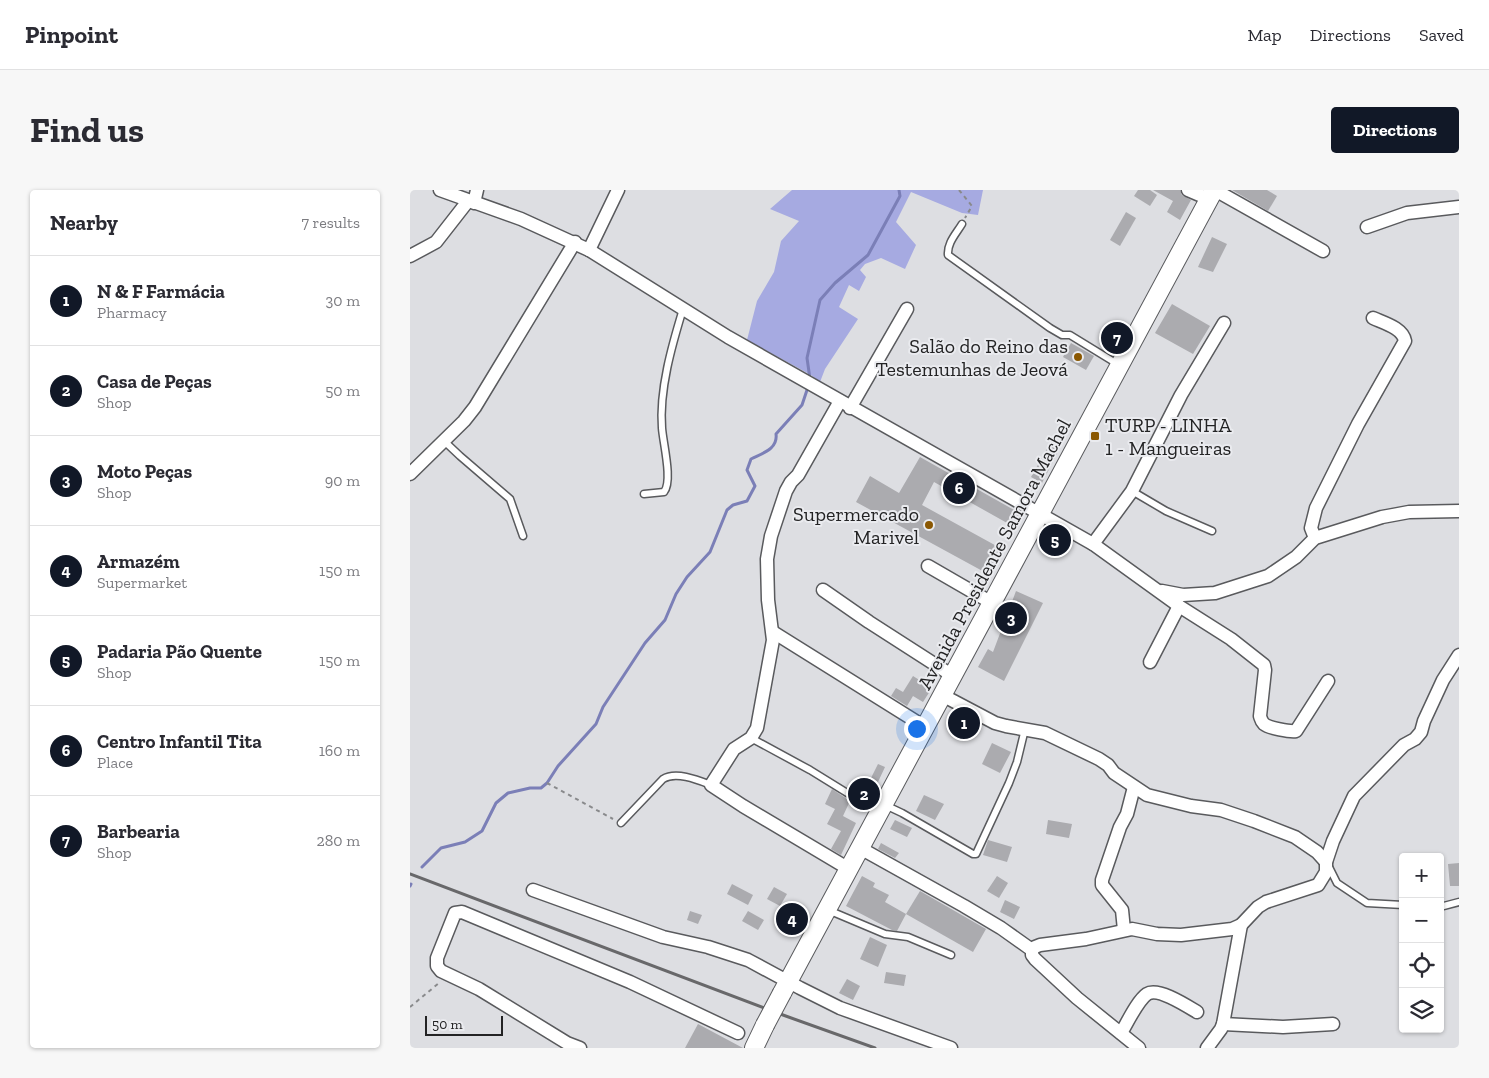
<!DOCTYPE html>
<html lang="en">
<head>
<meta charset="utf-8">
<style>
	:root { --surface:#fff; --page:#f7f7f7; --text:#2b2b33; --muted:#7c7c81; --line:#e1e1e2; --accent:#111827 }
	body { margin:0; font-family:"Zilla Slab",serif; background:var(--page); color:var(--text) }
	.controls { position:absolute; right:15px; bottom:15px; display:grid; overflow:hidden; border-radius:5px; box-shadow:0 1px 4px #0004 }
	.controls button { width:45px; height:45px; display:grid; place-items:center; padding:0; border:0; border-bottom:1px solid var(--line); background:var(--surface); color:var(--text); font:25px sans-serif }
	.scale { position:absolute; left:15px; bottom:12px; width:78px; box-sizing:border-box; padding-left:5px; border:2px solid #232324; border-top:0; font-size:14px; line-height:18px; white-space:nowrap; color:#232324; -webkit-text-stroke:4px #eaebef; paint-order:stroke }
	.you { position:absolute; left:506px; top:538px; width:18px; height:18px; margin:-12px; border:4px solid #fff; border-radius:50%; background:#1a73e8; box-shadow:0 0 0 8px #1a73e833 }
	.badge { display:grid; place-items:center; width:32px; height:32px; border-radius:50%; background:var(--accent); color:#fff; font-size:16px; font-weight:700 }
	.pin { position:absolute; translate:-50% -50%; border:2px solid #fff; box-shadow:0 1px 5px #0006 }
	.list { margin:0; padding:0; list-style:none }
	h2 { display:flex; justify-content:space-between; align-items:center; height:65px; margin:0; padding:0 20px; font-size:21px }
	h2 small { font-size:16px; font-weight:400; color:var(--muted) }
	.list li { display:grid; grid-template-columns:32px 1fr auto; gap:15px; align-items:center; box-sizing:border-box; height:90px; padding:0 20px; border-top:1px solid var(--line) }
	.list b { display:block; font-size:19px; white-space:nowrap }
	.list p { margin:0; font-size:16px; white-space:nowrap; color:var(--muted) }
	.list em { font-size:16px; font-style:normal; color:var(--muted) }
	.icon { flex:none; width:28px; height:28px; fill:none; stroke:currentColor; stroke-width:2; stroke-linecap:round; stroke-linejoin:round }
	.map { position:relative; flex:none; width:1049px; height:858px; overflow:hidden; border-radius:5px }
	header { display:flex; align-items:center; gap:30px; box-sizing:border-box; height:70px; padding:0 25px; background:var(--surface); border-bottom:1px solid var(--line) }
	header strong { font-size:24px }
	nav { display:flex; gap:28px; margin-inline-start:auto; font-size:18px }
	.intro { display:flex; align-items:center; justify-content:space-between; box-sizing:border-box; height:120px; padding:0 30px }
	h1 { margin:0; font-size:35px }
	.button { padding:12px 22px; border-radius:5px; background:var(--accent); color:#fff; font-size:18px; font-weight:700 }
	main { display:flex; gap:30px; padding:0 30px }
	aside { flex:1; background:var(--surface); border-radius:5px; box-shadow:0 1px 4px #0004 }
	.map>svg:first-child { display:block }
	.green { fill:#a6aae1 }
	.lines { fill:none; stroke-linecap:round; stroke-linejoin:round }
	.stream { stroke:#7b7fb7; stroke-width:3 }
	.building { fill:#ababaf }
	.service-casing { stroke:#595a5d; stroke-width:9 }
	.minor-casing { stroke:#595a5d; stroke-width:15 }
	.secondary-casing { stroke:#595a5d; stroke-width:20 }
	.path { stroke:#898a8c; stroke-width:2; stroke-dasharray:4 4; stroke-linecap:butt }
	.service { stroke:#fff; stroke-width:6 }
	.minor { stroke:#fff; stroke-width:12 }
	.secondary { stroke:#fff; stroke-width:18 }
	.rail { stroke:#68686a; stroke-width:3 }
	.secondary-bridge-casing { stroke:#595a5d; stroke-width:20; stroke-linecap:butt }
	.secondary-bridge { stroke:#fff; stroke-width:18 }
	.poi-dot { fill:#8a5701; stroke:#eaebef; stroke-width:2 }
	.labels { text-anchor:middle; stroke-width:4; stroke-linejoin:round; paint-order:stroke }
	.poi-label { font-size:20px; fill:#232324; stroke:#eaebef; text-anchor:end }
	.street-label { font-size:20px; fill:#232324; stroke:#eaebef }
</style>
</head>
<body>
<header>
<strong>Pinpoint</strong>
<nav><a>Map</a><a>Directions</a><a>Saved</a></nav>
</header>
<div class="intro"><h1>Find us</h1><a class="button">Directions</a></div>
<main>
<aside>
<h2>Nearby<small>7 results</small></h2>
<ul class="list">
<li><span class="badge">1</span><div><b>N &amp; F Farmácia</b><p>Pharmacy</p></div><em>30 m</em></li>
<li><span class="badge">2</span><div><b>Casa de Peças</b><p>Shop</p></div><em>50 m</em></li>
<li><span class="badge">3</span><div><b>Moto Peças</b><p>Shop</p></div><em>90 m</em></li>
<li><span class="badge">4</span><div><b>Armazém</b><p>Supermarket</p></div><em>150 m</em></li>
<li><span class="badge">5</span><div><b>Padaria Pão Quente</b><p>Shop</p></div><em>150 m</em></li>
<li><span class="badge">6</span><div><b>Centro Infantil Tita</b><p>Place</p></div><em>160 m</em></li>
<li><span class="badge">7</span><div><b>Barbearia</b><p>Shop</p></div><em>280 m</em></li>
</ul>
</aside>
<div class="map">
<svg width="1049" height="858" viewBox="0 0 1049 858">
	<rect width="100%" height="100%" fill="#dddee2"/>
	<!-- green -->
	<polygon class="green" points="382,0 573,0 568,25 552,23 501,2 486,32 506,55 495,79 471,68 455,74 450,80 456,87 449,101 439,95 429,117 448,129 415,179 410,192 401,185 337,150 347,111 364,82 371,51 389,31 360,19"/>
	<g class="lines">
		<!-- stream -->
		<g class="stream">
			<polyline points="400,189 397,168 410,110 425,93 458,65 490,6 489,0"/>
			<path d="M12,677L31,658L55,652L72,641L86,613L98,603L120,598H131L137,593L148,576L186,534L193,517L235,453L255,430L266,404L277,387L300,362L317,320L323,315L337,311L345,296L337,280L341,269C353,263 368,259 366,244L392,215L398,197"/>
			<polyline points="0,696 1,694"/>
		</g>
	</g>
	<!-- building -->
	<g class="building">
		<polygon points="728,0 740,0 747,5 740,16 724,6"/>
		<polygon points="743,0 770,0 772,5 781,10 770,30 757,22 763,11"/>
		<polygon points="822,0 857,0 867,6 858,21"/>
		<polygon points="716,22 726,28 710,56 700,50"/>
		<polygon points="802,47 817,54 803,82 788,77"/>
		<polygon points="762,114 800,136 783,164 745,143"/>
		<polygon points="700,139 713,145 704,161 691,154"/>
		<polygon points="661,153 684,166 676,180 653,167"/>
		<polygon points="642,250 651,256 632,293 621,287"/>
		<polygon points="510,267 613,325 606,338 524,292 512,315 592,359 578,384 446,312 460,286 489,303"/>
		<polygon points="640,339 658,350 652,361 633,350"/>
		<polygon points="606,401 633,413 594,491 568,477 578,459 583,462"/>
		<polygon points="503,486 522,498 513,512 503,506 497,516 481,506 486,498 493,502"/>
		<polygon points="550,526 566,535 559,547 543,539"/>
		<polygon points="582,553 601,562 590,583 572,574"/>
		<polygon points="468,574 475,577 468,592 461,588"/>
		<polygon points="454,590 463,595 456,609 447,603"/>
		<polygon points="422,599 440,611 433,626 446,633 431,665 421,659 431,641 417,634 425,619 415,614"/>
		<polygon points="514,605 534,614 525,630 506,621"/>
		<polygon points="485,630 502,638 497,647 480,639"/>
		<polygon points="638,630 662,634 659,648 636,644"/>
		<polygon points="578,650 602,657 597,672 573,665"/>
		<polygon points="471,653 489,663 485,668 468,659"/>
		<polygon points="1049,673 1049,696 1040,696 1038,674"/>
		<polygon points="452,686 465,693 463,697 479,705 475,712 496,724 487,741 482,740 436,716"/>
		<polygon points="587,686 598,693 589,708 577,701"/>
		<polygon points="322,694 343,705 338,715 317,704"/>
		<polygon points="364,697 377,704 370,716 357,709"/>
		<polygon points="510,701 576,739 563,762 496,724"/>
		<polygon points="595,710 610,717 604,729 590,722"/>
		<polygon points="280,721 292,725 288,734 277,730"/>
		<polygon points="338,721 354,730 348,740 332,731"/>
		<polygon points="460,747 477,755 468,777 450,769"/>
		<polygon points="476,782 496,785 494,796 474,793"/>
		<polygon points="437,789 450,796 443,810 429,803"/>
		<polygon points="288,834 333,858 275,858"/>
	</g>
	<g class="lines">
		<!-- service casing -->
		<g class="service-casing">
			<g id="service">
				<path d="M552,34C546,44 537,53 538,65L640,138L652,145H660L709,175"/>
				<polyline points="33,250 50,266 100,309 113,346"/>
				<polyline points="722,301 756,321 802,341"/>
				<path d="M234,304L254,302C263,291 253,253 252,238C249,200 262,155 273,119"/>
				<polyline points="341,548 400,580 468,622"/>
				<polyline points="475,615 492,623 563,664 566,664 599,593 607,572 615,539"/>
				<path d="M211,633L253,589C266,581 288,590 301,595"/>
				<polyline points="918,675 927,693 957,713 993,715"/>
				<polyline points="1030,717 1049,712"/>
				<polyline points="418,720 475,744 498,747 541,765"/>
			</g>
		</g>
		<!-- minor casing -->
		<g class="minor-casing">
			<g id="minor">
				<path d="M30,0L111,29L179,60L318,147L683,354L769,416L821,449L854,475L855,480L850,526C851,529 851,531 854,534C859,538 880,542 886,541L918,491"/>
				<polyline points="778,0 799,9"/>
				<polyline points="805,0 913,61"/>
				<polyline points="64,13 67,0"/>
				<polyline points="957,37 997,23 1049,17"/>
				<polyline points="179,60 208,0"/>
				<polyline points="0,66 26,52 58,11"/>
				<polyline points="430,211 388,285 381,292 376,301 361,346 357,369 358,410 363,450 347,538 341,548 324,559 301,595 333,616 439,679"/>
				<polyline points="440,218 497,119"/>
				<polyline points="0,284 54,231 65,217 165,52"/>
				<path d="M905,348L901,338L906,318L948,234L995,151C993,138 974,133 963,128"/>
				<polyline points="683,354 722,301 771,205 814,133"/>
				<polyline points="518,376 582,413"/>
				<polyline points="413,400 459,432 543,486"/>
				<polyline points="752,401 773,405 805,403 858,386 886,367 905,348 972,327 999,322 1049,321"/>
				<polyline points="363,442 515,537"/>
				<polyline points="740,472 769,416"/>
				<polyline points="532,505 585,533 596,536 635,543 689,569 698,575 704,583 737,605 781,616 811,620 844,631 885,647 907,662 916,672"/>
				<polyline points="450,658 554,716 591,738 622,760 622,765 625,769 667,808 729,858"/>
				<polyline points="123,700 253,747 298,757 338,770 390,798 430,818 541,858"/>
				<polyline points="714,740 712,720 692,695 692,690 710,637 717,624 724,597"/>
				<polyline points="622,760 625,757 630,755 676,749 722,739 747,744 771,745 822,739 831,735 848,717 856,712 908,695 916,682 916,672 923,651 944,606 994,555 1005,549 1011,542 1014,531 1033,490 1049,465"/>
				<polyline points="813,834 873,837 923,834"/>
				<path d="M711,843C717,833 728,810 737,804C748,797 777,816 787,822"/>
				<polyline points="170,858 157,853 69,799 31,781 27,776 27,768 45,723 52,722 220,792 328,843"/>
				<polyline points="797,858 811,839 813,834 831,735"/>
			</g>
		</g>
		<!-- secondary casing -->
		<g class="secondary-casing">
			<g id="secondary">
				<polyline points="372,803 804,0"/>
				<polyline points="344,858 355,835"/>
			</g>
		</g>
		<!-- path -->
		<g class="path">
			<polyline points="549,0 562,16 555,28"/>
			<polyline points="137,593 203,629"/>
			<polyline points="0,817 29,793"/>
		</g>
		<!-- service -->
		<use href="#service" class="service"/>
		<!-- minor -->
		<use href="#minor" class="minor"/>
		<!-- secondary -->
		<use href="#secondary" class="secondary"/>
		<!-- rail -->
		<polyline class="rail" points="0,684 373,825 465,858"/>
		<!-- secondary-bridge casing -->
		<g class="secondary-bridge-casing">
			<polyline id="secondary-bridge" points="355,835 372,803"/>
		</g>
		<!-- secondary-bridge -->
		<use href="#secondary-bridge" class="secondary-bridge"/>
	</g>
	<!-- markers -->
	<g class="poi-dot">
		<circle cx="668" cy="167" r="5"/>
		<rect x="680" y="241" width="10" height="10" rx="2.5"/>
		<circle cx="519" cy="335" r="5"/>
	</g>
	<g class="labels">
		<!-- poi labels -->
		<g class="poi-label">
			<text x="658" y="163">Salão do Reino das<tspan x="658" dy="23">Testemunhas de Jeová</tspan></text>
			<text x="695" y="242" text-anchor="start">TURP - LINHA<tspan x="695" dy="23">1 - Mangueiras</tspan></text>
			<text x="509" y="331">Supermercado<tspan x="509" dy="23">Marivel</tspan></text>
		</g>
		<!-- street labels -->
		<g class="street-label">
			<text transform="translate(584 364) rotate(-62)" y="7">Avenida Presidente Samora Machel</text>
		</g>
	</g>
</svg>
<div class="controls">
<button>+</button>
<button>−</button>
<button><svg class="icon" aria-label="locate" viewBox="0 0 24 24"><circle cx="12" cy="12" r="6"/><path d="M12 2v4M12 18v4M2 12h4M18 12h4"/></svg></button>
<button><svg class="icon" aria-label="layers" viewBox="0 0 24 24"><path d="M12 4l9 5-9 5-9-5zM3 14l9 5 9-5"/></svg></button>
</div>
<div class="scale">50 m</div>
<div class="you"></div>
<div class="pin badge" style="left:554px;top:533px">1</div>
<div class="pin badge" style="left:454px;top:604px">2</div>
<div class="pin badge" style="left:601px;top:428px">3</div>
<div class="pin badge" style="left:382px;top:729px">4</div>
<div class="pin badge" style="left:645px;top:350px">5</div>
<div class="pin badge" style="left:549px;top:298px">6</div>
<div class="pin badge" style="left:707px;top:148px">7</div>
</div>
</main>
</body>
</html>
